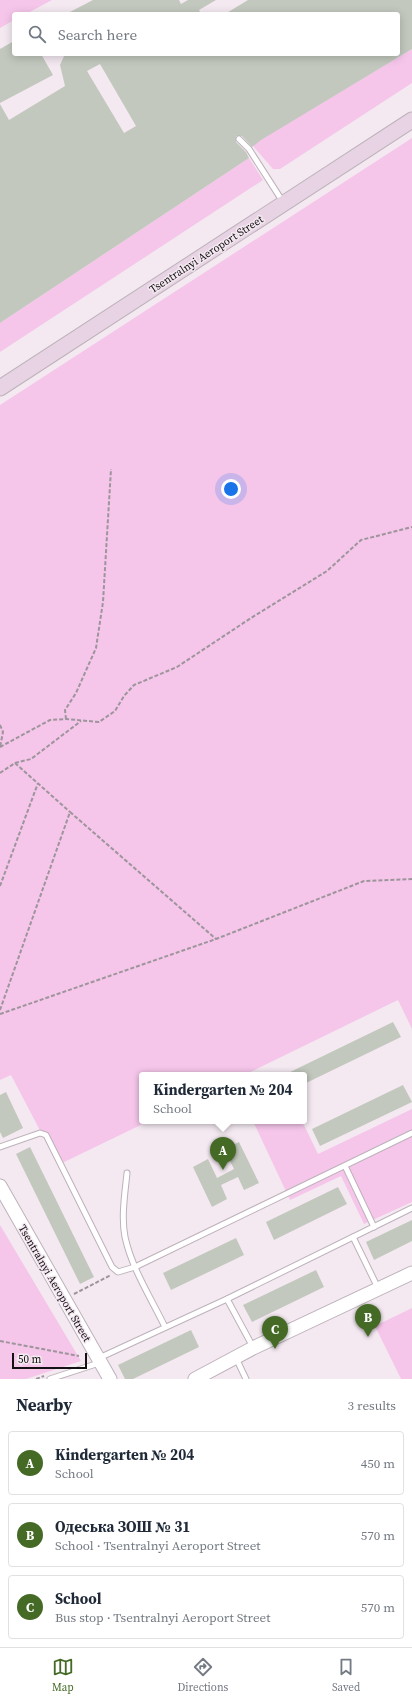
<!DOCTYPE html>
<html lang="en">
<head>
<meta charset="utf-8">
<style>
	:root { --surface:#fff; --page:#f6f6f7; --text:#1f2937; --muted:#747a83; --line:#e0e1e3; --accent:#446a25 }
	body { margin:0; font-family:"Source Serif 4",serif; background:var(--page); color:var(--text) }
	.scale { position:absolute; left:12px; bottom:10px; width:75px; box-sizing:border-box; padding-left:4px; border:2px solid #141013; border-top:0; font-size:11px; line-height:14px; white-space:nowrap; color:#141013; -webkit-text-stroke:3px #f4e9f1; paint-order:stroke }
	.you { position:absolute; left:231px; top:489px; width:14px; height:14px; margin:-10px; border:3px solid #fff; border-radius:50%; background:#1a73e8; box-shadow:0 0 0 6px #1a73e833 }
	.badge { display:grid; place-items:center; width:26px; height:26px; border-radius:50%; background:var(--accent); color:#fff; font-size:13px; font-weight:700 }
	.pin { position:absolute; translate:-50% -33px; filter:drop-shadow(0 1px 2px #0008) }
	.pin::after { content:''; position:absolute; top:21px; width:14px; height:12px; background:inherit; clip-path:polygon(0 0,100% 0,50% 100%) }
	.popup { position:absolute; left:139px; top:1072px; width:168px; height:52px; box-sizing:border-box; display:grid; place-content:center; border-radius:4px; background:var(--surface); filter:drop-shadow(0 1px 3px #0005); font-size:13px; white-space:nowrap; color:var(--muted) }
	.popup b { font-size:15px; color:var(--text) }
	.popup::after { content:''; position:absolute; left:50%; top:100%; margin-left:-8px; border:8px solid transparent; border-top-color:var(--surface) }
	.list { margin:0; padding:0; list-style:none }
	h2 { display:flex; justify-content:space-between; align-items:center; height:52px; margin:0; padding:0 16px; font-size:17px }
	h2 small { font-size:13px; font-weight:400; color:var(--muted) }
	.list li { display:grid; grid-template-columns:26px 1fr auto; gap:12px; align-items:center; box-sizing:border-box; height:64px; margin:0 8px 8px; padding:0 8px; border:1px solid var(--line); border-radius:4px }
	.list b { display:block; font-size:15px; white-space:nowrap }
	.list p { margin:0; font-size:13px; white-space:nowrap; color:var(--muted) }
	.list em { font-size:13px; font-style:normal; color:var(--muted) }
	.icon { flex:none; width:22px; height:22px; fill:none; stroke:currentColor; stroke-width:2; stroke-linecap:round; stroke-linejoin:round }
	.map { position:relative; flex:none; width:412px; height:1379px; overflow:hidden }
	.search { position:absolute; background:var(--surface); box-shadow:0 2px 10px #0003; left:12px; right:12px; top:12px; height:44px; display:flex; align-items:center; gap:10px; box-sizing:border-box; padding:0 14px; border-radius:4px; color:var(--muted); font-size:15px }
	.sheet { height:268px; background:var(--surface) }
	nav { display:flex; justify-content:space-around; align-items:center; box-sizing:border-box; height:56px; border-top:1px solid var(--line); background:var(--surface); font-size:11px; color:var(--muted) }
	nav a { display:grid; justify-items:center; gap:2px }
	nav .on { color:var(--accent) }
	.map>svg:first-child { display:block }
	.green { fill:#f5c6ea }
	.building { fill:#c2c8be; fill-rule:evenodd }
	.lines { fill:none; stroke-linecap:round; stroke-linejoin:round }
	.service-casing { stroke:#bdb2ba; stroke-width:7 }
	.tertiary-casing { stroke:#bdb2ba; stroke-width:15 }
	.secondary-casing { stroke:#bdb2ba; stroke-width:17 }
	.path { stroke:#9d959b; stroke-width:2; stroke-dasharray:4 2; stroke-linecap:butt }
	.service { stroke:#fff; stroke-width:5 }
	.tertiary { stroke:#fff; stroke-width:13 }
	.secondary { stroke:#e7d3e3; stroke-width:15 }
	.labels { text-anchor:middle; stroke-width:3; stroke-linejoin:round; paint-order:stroke }
	.street-label { font-size:11px; fill:#141013; stroke:#f4e9f1 }
</style>
</head>
<body>
<div class="map">
<svg width="412" height="1379" viewBox="0 0 412 1379">
	<rect width="100%" height="100%" fill="#f4e9f1"/>
	<!-- green -->
	<g class="green">
		<polygon points="0,0 52,0 26,14 14,14 14,20 0,28"/>
		<polygon points="412,49 412,83 280,169 273,169 253,146 261,139"/>
		<polygon points="412,138 412,1029 398,1000 244,1075 142,1075 142,1121 149,1121 58,1165 11,1075 0,1080 0,405"/>
		<polygon points="249,158 263,180 0,352 0,323"/>
		<polygon points="412,1109 412,1202 364,1224 341,1176 290,1200 253,1121 302,1121 318,1154"/>
		<polygon points="0,1225 81,1361 26,1379 0,1379"/>
		<polygon points="412,1308 412,1379 401,1379 375,1326"/>
	</g>
	<!-- building -->
	<g class="building">
		<polygon points="93,0 179,0 181,4 188,0 216,0 199,10 201,14 66,14"/>
		<path d="M248,0H412V49L261,140L252,147L242,136H236V142L246,152L249,158L0,323V104L9,120L65,86L60,65L65,54H398V14H225ZM100,64L136,126L124,133L87,71Z"/>
		<polygon points="14,41 14,54 41,54 53,75 0,103 0,49"/>
		<polygon points="393,1022 401,1037 304,1084 304,1075 284,1075"/>
		<polygon points="403,1085 412,1102 320,1146 312,1129"/>
		<polygon points="6,1092 23,1128 3,1138 0,1132 0,1095"/>
		<polygon points="239,1142 259,1183 244,1190 238,1177 221,1185 227,1199 212,1207 193,1167 208,1159 217,1178 234,1169 224,1149"/>
		<polygon points="30,1147 94,1277 80,1284 16,1154"/>
		<polygon points="338,1187 347,1204 274,1240 266,1222"/>
		<polygon points="412,1220 412,1241 374,1260 366,1242"/>
		<polygon points="236,1238 244,1255 171,1290 163,1273"/>
		<polygon points="316,1270 324,1287 252,1322 243,1305"/>
		<polygon points="191,1330 199,1347 133,1379 125,1379 118,1365"/>
	</g>
	<g class="lines">
		<!-- service casing -->
		<g class="service-casing">
			<g id="service">
				<polyline points="239,139 249,149 283,202"/>
				<polyline points="0,1147 40,1133 46,1135 112,1267 118,1272 135,1267 412,1133"/>
				<polyline points="345,1166 374,1227"/>
				<path d="M127,1173C125,1193 121,1217 125,1237C132,1269 151,1298 165,1327"/>
				<polyline points="353,1237 378,1288"/>
				<polyline points="227,1299 253,1347"/>
				<polyline points="99,1358 227,1299 412,1208"/>
				<polyline points="236,1358 246,1379"/>
				<polyline points="50,1379 99,1363"/>
			</g>
		</g>
		<!-- tertiary casing -->
		<g class="tertiary-casing">
			<g id="tertiary">
				<polyline points="0,1186 110,1379"/>
				<polyline points="195,1379 253,1348 412,1273"/>
			</g>
		</g>
		<!-- secondary casing -->
		<g class="secondary-casing">
			<polyline id="secondary" points="0,388 412,120"/>
		</g>
		<!-- path -->
		<g class="path">
			<polyline points="66,719 65,710 76,693 96,648 103,602 111,469"/>
			<polyline points="0,725 3,732 0,747"/>
			<polyline points="0,747 50,720 66,719 99,722 115,711 124,696 134,685 177,667 251,618 327,571 361,540 412,527"/>
			<polyline points="15,763 70,812"/>
			<polyline points="0,773 15,763 31,759 81,721"/>
			<polyline points="0,886 38,783"/>
			<polyline points="0,1010 70,812 216,939"/>
			<polyline points="0,1014 216,939 364,881 412,879"/>
			<polyline points="74,1294 111,1275"/>
			<polyline points="0,1341 79,1356"/>
			<polyline points="36,1379 44,1376"/>
		</g>
		<!-- service -->
		<use href="#service" class="service"/>
		<!-- tertiary -->
		<use href="#tertiary" class="tertiary"/>
		<!-- secondary -->
		<use href="#secondary" class="secondary"/>
	</g>
	<g class="labels">
		<!-- street labels -->
		<g class="street-label">
			<text transform="translate(206 254) rotate(-33)" y="4">Tsentralnyi Aeroport Street</text>
			<text transform="translate(55 1283) rotate(60)" y="4">Tsentralnyi Aeroport Street</text>
		</g>
	</g>
</svg>
<div class="scale">50 m</div>
<div class="you"></div>
<div class="pin badge" style="left:223px;top:1170px">A</div>
<div class="popup"><b>Kindergarten № 204</b>School</div>
<div class="pin badge" style="left:368px;top:1337px">B</div>
<div class="pin badge" style="left:275px;top:1349px">C</div>
<div class="search"><svg class="icon" aria-label="search" viewBox="0 0 24 24"><circle cx="10" cy="10" r="6"/><path d="M15 15l6 6"/></svg>Search here</div>
</div>
<section class="sheet">
<h2>Nearby<small>3 results</small></h2>
<ul class="list">
<li><span class="badge">A</span><div><b>Kindergarten № 204</b><p>School</p></div><em>450 m</em></li>
<li><span class="badge">B</span><div><b>Одеська ЗОШ № 31</b><p>School · Tsentralnyi Aeroport Street</p></div><em>570 m</em></li>
<li><span class="badge">C</span><div><b>School</b><p>Bus stop · Tsentralnyi Aeroport Street</p></div><em>570 m</em></li>
</ul>
</section>
<nav>
<a class="on"><svg class="icon" aria-label="map" viewBox="0 0 24 24"><path d="M3 6l6-2 6 2 6-2v14l-6 2-6-2-6 2zM9 4v14M15 6v14"/></svg>Map</a>
<a><svg class="icon" aria-label="directions" viewBox="0 0 24 24"><path d="M12 3l9 9-9 9-9-9zM9 14v-3h6M13 9l2 2-2 2"/></svg>Directions</a>
<a><svg class="icon" aria-label="saved" viewBox="0 0 24 24"><path d="M7 4h10v16l-5-4-5 4z"/></svg>Saved</a>
</nav>
</body>
</html>
